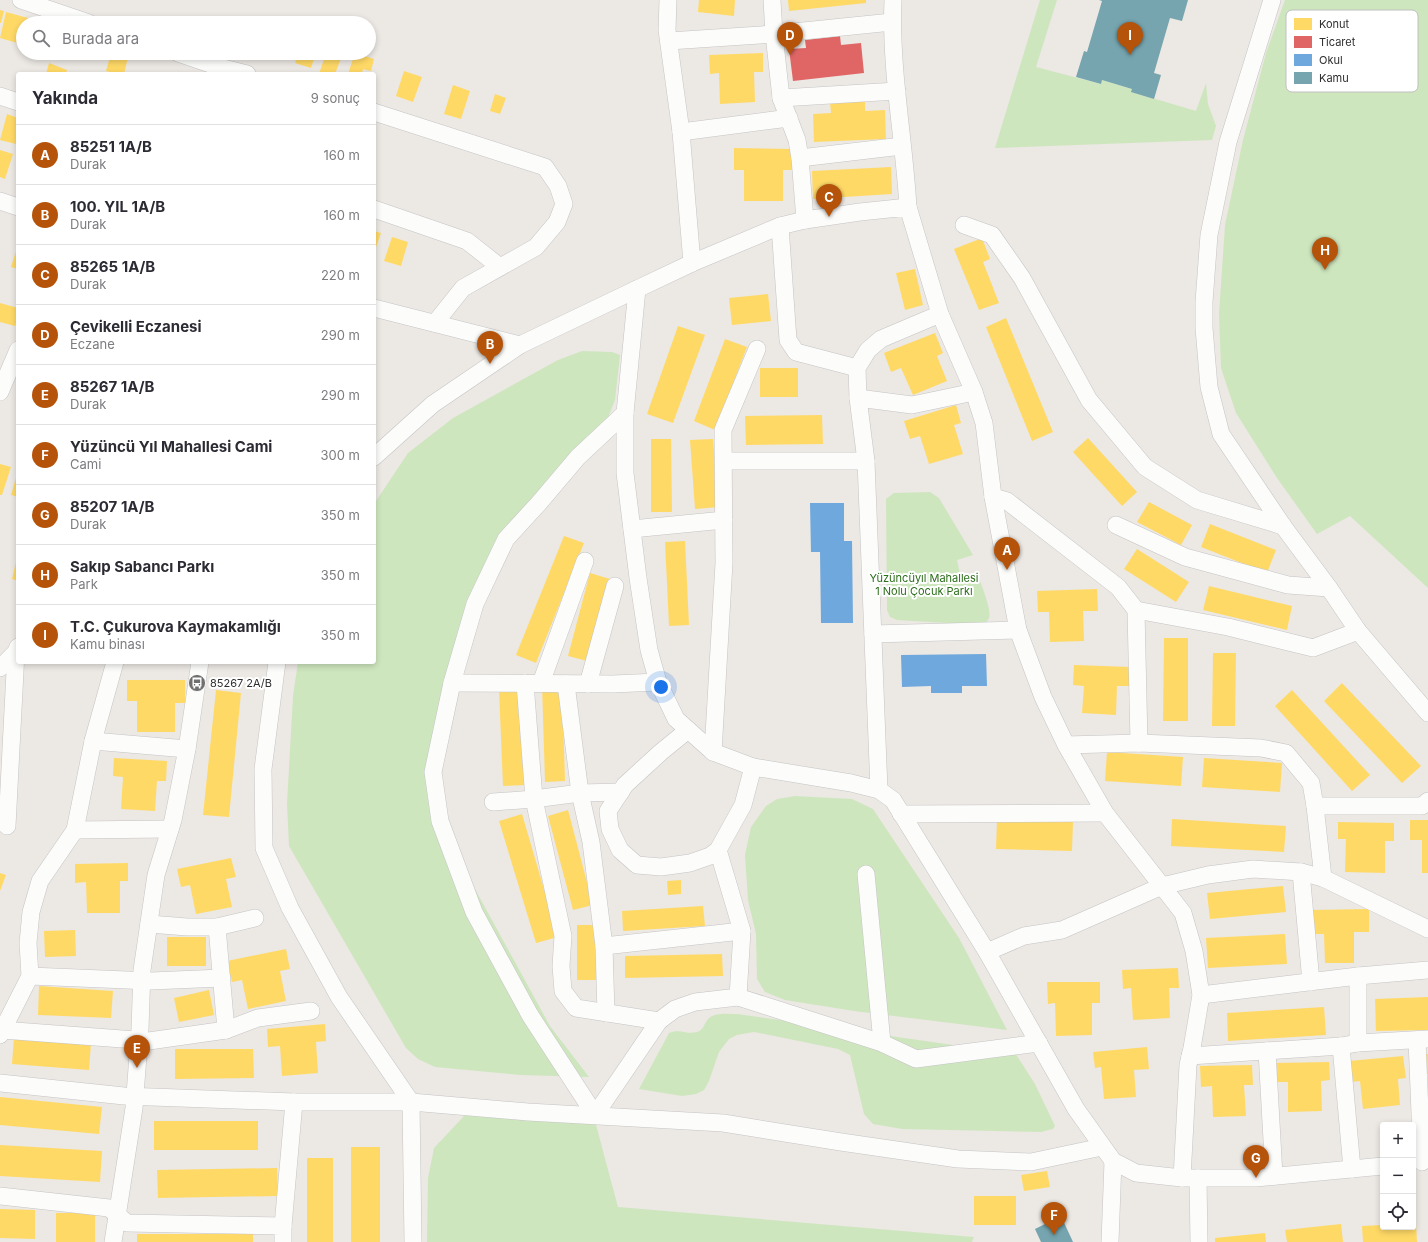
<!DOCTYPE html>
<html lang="tr">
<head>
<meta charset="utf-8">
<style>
	:root { --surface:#fff; --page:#f2f2f3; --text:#2b2b33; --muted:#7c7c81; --line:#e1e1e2; --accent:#b45309 }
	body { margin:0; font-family:Inter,sans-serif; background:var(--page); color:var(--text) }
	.controls { position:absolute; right:12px; bottom:12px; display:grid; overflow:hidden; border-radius:4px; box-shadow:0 2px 6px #0003 }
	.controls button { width:36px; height:36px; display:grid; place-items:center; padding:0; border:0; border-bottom:1px solid var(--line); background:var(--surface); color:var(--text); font:20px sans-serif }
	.you { position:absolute; left:661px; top:687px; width:14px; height:14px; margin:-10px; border:3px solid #fff; border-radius:50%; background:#1a73e8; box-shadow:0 0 0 6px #1a73e833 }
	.badge { display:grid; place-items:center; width:26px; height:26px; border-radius:50%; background:var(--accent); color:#fff; font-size:13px; font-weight:700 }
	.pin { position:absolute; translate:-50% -33px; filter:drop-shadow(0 1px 2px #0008) }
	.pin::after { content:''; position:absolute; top:21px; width:14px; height:12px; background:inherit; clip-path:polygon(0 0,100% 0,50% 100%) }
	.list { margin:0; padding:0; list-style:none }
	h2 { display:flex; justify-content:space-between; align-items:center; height:52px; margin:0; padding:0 16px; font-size:17px }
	h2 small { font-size:13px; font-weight:400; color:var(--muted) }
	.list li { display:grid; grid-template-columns:26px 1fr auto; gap:12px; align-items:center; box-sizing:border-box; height:60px; padding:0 16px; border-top:1px solid var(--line) }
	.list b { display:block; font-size:15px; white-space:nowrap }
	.list p { margin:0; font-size:13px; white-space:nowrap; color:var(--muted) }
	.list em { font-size:13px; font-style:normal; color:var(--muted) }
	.icon { flex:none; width:22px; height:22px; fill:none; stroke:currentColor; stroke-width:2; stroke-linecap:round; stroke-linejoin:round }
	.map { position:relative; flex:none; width:1428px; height:1242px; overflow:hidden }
	.search { position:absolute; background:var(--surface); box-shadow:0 2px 6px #0003; left:16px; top:16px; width:360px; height:44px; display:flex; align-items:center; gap:10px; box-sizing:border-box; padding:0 14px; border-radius:22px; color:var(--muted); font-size:15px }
	.panel { position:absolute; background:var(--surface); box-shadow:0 2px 6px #0003; left:16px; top:72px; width:360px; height:592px; border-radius:4px }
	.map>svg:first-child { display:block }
	.green { fill:#cee6be }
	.homes { fill:#ffd966 }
	.shops { fill:#e06666 }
	.schools { fill:#6fa8dc }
	.public { fill:#76a5af }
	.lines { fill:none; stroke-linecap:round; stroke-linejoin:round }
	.minor-casing { stroke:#c5c4c5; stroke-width:18 }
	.minor { stroke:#fcfcfb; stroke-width:17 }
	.labels { text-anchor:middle; stroke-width:4; stroke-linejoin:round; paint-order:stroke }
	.park-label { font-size:11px; fill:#2c6e1b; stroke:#fff }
	.poi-label { font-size:11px; fill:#2e2e2e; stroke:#fff; text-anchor:start }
	.key { fill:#fff; stroke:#c0c0c0; stroke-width:1 }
	.key-label { font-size:11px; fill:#2e2e2e }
</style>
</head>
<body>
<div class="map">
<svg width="1428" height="1242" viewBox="0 0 1428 1242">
	<rect width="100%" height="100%" fill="#ece8e4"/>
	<!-- green -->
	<g class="green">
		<polygon points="1040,0 1057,0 1036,67 1101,84 1102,80 1132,89 1132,92 1196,111 1206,83 1208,104 1216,126 1212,140 995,148"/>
		<polygon points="1285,0 1428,0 1428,588 1350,516 1317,534 1277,478 1236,413 1221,368 1219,314 1225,225 1243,140 1266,53"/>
		<polygon points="582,351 612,352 620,355 615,400 605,425 489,570 445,744 441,783 445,814 464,869 550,1026 589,1077 520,1075 435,1067 418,1059 406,1048 289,846 287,804 293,696 298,662 374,662 374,504 408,453 453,418 558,360"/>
		<path d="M930,492L939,498L973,555L957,560L962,583L979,578C982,587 992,611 989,618C987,623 983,624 979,625L897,620L890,617L887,610L886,499L894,493Z"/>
		<polygon points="795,796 852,799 873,809 959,938 1007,1030 854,1011 785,1000 765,992 757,979 756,934 748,900 745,855 751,827 766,806 777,799"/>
		<path d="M737,1014L960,1046L1012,1048L1035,1084L1055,1126L1053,1129L1041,1132L902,1129L873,1124L864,1114L850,1055L838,1049L754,1032L737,1035L729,1039L719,1052L709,1081L704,1090L696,1094L682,1096L639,1089L669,1033C680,1028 686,1035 697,1032C704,1030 704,1023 709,1018C716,1012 729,1014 737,1014Z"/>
		<polygon points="466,1114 595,1121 618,1207 974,1237 972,1242 427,1242 428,1178 434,1148"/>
	</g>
	<!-- homes -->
	<g class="homes">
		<polygon points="699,0 735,0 734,16 698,12"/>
		<polygon points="788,0 866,0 866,3 789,11"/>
		<polygon points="0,10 4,11 1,23 0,23"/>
		<polygon points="6,12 28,18 27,23 23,23 23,37 21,44 0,38"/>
		<polygon points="58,53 71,53 70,58 58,56"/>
		<polygon points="111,53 129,53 124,74 118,74 106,71"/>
		<polygon points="298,53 316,53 311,68 295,63"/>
		<polygon points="326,53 343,53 335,74 319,74"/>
		<polygon points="355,53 374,59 371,71 363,69 362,74 348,74"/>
		<polygon points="763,53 763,72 754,72 755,102 720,104 719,73 710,74 709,55"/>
		<polygon points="49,63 67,70 66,74 46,74"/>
		<polygon points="404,71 422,77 413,102 396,96"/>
		<polygon points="453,85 470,91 461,119 444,114"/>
		<polygon points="495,94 506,98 500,114 490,111"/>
		<polygon points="865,101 865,111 885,110 886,139 814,142 813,114 831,113 830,102"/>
		<polygon points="7,114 18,118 18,137 16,144 0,140"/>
		<polygon points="734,148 792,149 792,170 783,170 783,201 744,201 744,170 734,170"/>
		<polygon points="0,150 13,154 5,179 0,177"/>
		<polygon points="891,167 892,194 813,199 812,171"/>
		<polygon points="374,231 381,233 374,253"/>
		<polygon points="392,237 408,242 401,266 384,261"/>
		<polygon points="982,238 990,259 983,262 999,303 979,310 954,249"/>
		<polygon points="18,245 18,269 11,267"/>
		<polygon points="915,269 923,305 905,310 896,273"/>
		<polygon points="768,294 771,321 732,325 729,298"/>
		<polygon points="0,303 18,308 18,318 15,326 0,322"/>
		<polygon points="1006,318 1053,432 1032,441 986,327"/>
		<polygon points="678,326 705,335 673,423 647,414"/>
		<polygon points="935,333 943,353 937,356 947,381 913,395 901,368 891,372 884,353"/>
		<polygon points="725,339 747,347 715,430 694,421"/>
		<rect x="760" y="368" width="38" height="29"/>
		<polygon points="956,405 961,423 954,425 963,454 929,464 920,436 910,439 904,421"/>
		<polygon points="822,415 823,444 746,445 745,416"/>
		<polygon points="1088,438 1137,492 1122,506 1073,452"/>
		<polygon points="651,439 671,439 672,512 651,512"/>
		<polygon points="713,439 719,507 695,509 690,440"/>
		<polygon points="0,464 11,467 2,495 0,495"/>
		<polygon points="18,471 18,497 11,495"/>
		<polygon points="1149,502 1192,525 1181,545 1137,522"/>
		<polygon points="1210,524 1276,550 1267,573 1201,547"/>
		<polygon points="564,536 584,543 536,663 516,655"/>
		<polygon points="685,541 689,625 669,626 665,542"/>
		<polygon points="1137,549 1189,582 1176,602 1124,569"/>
		<polygon points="16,562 18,562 18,581 12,579"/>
		<polygon points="590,573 610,579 587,661 568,656"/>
		<polygon points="1209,586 1292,606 1287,630 1203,610"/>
		<polygon points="1097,589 1098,611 1083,611 1084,641 1050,642 1049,612 1038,612 1037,591"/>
		<polygon points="1164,638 1188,638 1188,721 1163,721"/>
		<polygon points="1213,653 1236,653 1235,726 1212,726"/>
		<polygon points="1074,665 1131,667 1130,686 1117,686 1116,715 1082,713 1084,686 1073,685"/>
		<polygon points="127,680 185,680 185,703 175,703 175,732 137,732 137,701 127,701"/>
		<polygon points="1342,683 1421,766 1402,783 1324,701"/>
		<polygon points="562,684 565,781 545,782 542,685"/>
		<polygon points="522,688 526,785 503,786 499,689"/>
		<polygon points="216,690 241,693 229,817 203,815"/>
		<polygon points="1292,690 1370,775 1352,791 1275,706"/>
		<polygon points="1107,752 1183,757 1181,786 1105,781"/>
		<polygon points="114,758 167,761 166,781 157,781 155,811 121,809 123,777 113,776"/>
		<polygon points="1204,758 1282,763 1280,792 1202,787"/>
		<polygon points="568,810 593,905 573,910 548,816"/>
		<polygon points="522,814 558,937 536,943 499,821"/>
		<polygon points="1172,819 1286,826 1284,852 1171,846"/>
		<polygon points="997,820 1073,822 1072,851 996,849"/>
		<polygon points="1410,820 1428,820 1428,873 1422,873 1422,840 1410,840"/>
		<polygon points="1338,822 1394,823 1394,841 1385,841 1385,873 1345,872 1346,839 1338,839"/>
		<polygon points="231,858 236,877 226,879 232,907 196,914 190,885 181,887 177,869"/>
		<polygon points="128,863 128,881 120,881 120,913 87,913 86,882 75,883 75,864"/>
		<polygon points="0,873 6,875 0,891"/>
		<polygon points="681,880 681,894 668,895 667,881"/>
		<polygon points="1283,886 1286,912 1210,919 1207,893"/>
		<polygon points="703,906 705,926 623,931 622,911"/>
		<polygon points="1369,909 1369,932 1354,932 1354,963 1325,963 1324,934 1312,934 1311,910"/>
		<polygon points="577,925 597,925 598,980 577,980"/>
		<polygon points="75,930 76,956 45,957 44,931"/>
		<polygon points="1285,934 1287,964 1208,968 1206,938"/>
		<rect x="167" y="937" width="39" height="29"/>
		<polygon points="286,949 290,969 280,971 286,1001 248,1009 242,980 232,982 227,961"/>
		<polygon points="722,954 723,976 625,978 625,956"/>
		<polygon points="1178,968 1179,988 1169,988 1170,1018 1133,1020 1131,988 1123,989 1122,970"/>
		<polygon points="1047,982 1100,982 1100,1003 1092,1003 1092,1035 1056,1036 1055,1003 1048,1004"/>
		<polygon points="39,986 113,991 111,1018 38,1015"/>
		<polygon points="209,990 214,1015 179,1022 174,998"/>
		<polygon points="1428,997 1428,1030 1376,1031 1375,999"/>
		<polygon points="1324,1007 1326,1035 1228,1041 1227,1013"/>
		<polygon points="325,1024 326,1041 316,1042 318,1073 282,1076 280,1046 268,1047 267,1029"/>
		<polygon points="14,1037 91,1043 89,1070 12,1064"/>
		<polygon points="1147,1047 1149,1069 1134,1070 1136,1097 1104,1099 1101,1067 1095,1068 1093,1052"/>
		<polygon points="175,1049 253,1049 254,1078 175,1079"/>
		<polygon points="1428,1054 1428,1074 1421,1074 1420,1055"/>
		<polygon points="1403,1056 1406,1078 1398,1079 1400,1105 1363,1109 1360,1081 1351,1082 1349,1061"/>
		<polygon points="1329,1062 1330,1080 1321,1081 1322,1111 1288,1112 1288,1082 1276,1082 1275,1063"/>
		<polygon points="1252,1065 1253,1085 1244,1085 1246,1116 1213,1117 1212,1086 1201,1087 1200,1066"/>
		<polygon points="0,1097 102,1107 99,1134 0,1125"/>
		<rect x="154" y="1121" width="104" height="29"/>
		<polygon points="0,1145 102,1151 100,1182 0,1176"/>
		<rect x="351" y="1147" width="29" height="95"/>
		<rect x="307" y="1158" width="26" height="84"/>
		<polygon points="277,1168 278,1196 158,1198 157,1170"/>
		<polygon points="1047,1171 1050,1187 1024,1191 1021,1175"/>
		<rect x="974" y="1196" width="42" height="29"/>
		<polygon points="0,1209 35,1210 35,1239 0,1238"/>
		<rect x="56" y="1213" width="39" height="29"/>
		<polygon points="1341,1224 1343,1242 1287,1242 1285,1230"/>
		<polygon points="1413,1224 1416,1224 1417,1242 1363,1242 1362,1226 1383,1225 1383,1227 1413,1227"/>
		<polygon points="1265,1233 1266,1242 1215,1242 1215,1238"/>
		<rect x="137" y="1234" width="116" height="8"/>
	</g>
	<!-- shops -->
	<polygon class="shops" points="840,36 841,45 861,43 864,73 793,81 789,49 806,48 805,40"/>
	<!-- schools -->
	<g class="schools">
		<polygon points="810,503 844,503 844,541 852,541 853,623 821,623 820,552 811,552"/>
		<polygon points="986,654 987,686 962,686 962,693 931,693 931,686 902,687 901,655"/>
	</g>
	<!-- public -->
	<g class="public">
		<polygon points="1099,0 1188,0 1182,21 1170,18 1154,73 1161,75 1154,99 1131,92 1132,89 1102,80 1101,84 1076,77 1084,51 1087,52 1102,1"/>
		<polygon points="1061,1216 1073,1242 1041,1242 1035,1229"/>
	</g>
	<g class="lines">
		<!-- minor casing -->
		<g class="minor-casing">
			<g id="minor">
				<polyline points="21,0 89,23"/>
				<polyline points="668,0 667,30 681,132 692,263"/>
				<polyline points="772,0 774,34 781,98 797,140 800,158 805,220"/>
				<path d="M893,0C890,69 904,138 908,207"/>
				<polyline points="1272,0 1228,142 1209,235 1204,302 1204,328 1209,387 1221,434 1283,526 1329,588 1358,631 1428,713"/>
				<polyline points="669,41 774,34 892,22"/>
				<polyline points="178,53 219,67 247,74"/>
				<polyline points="0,96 18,102"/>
				<polyline points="781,98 897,91"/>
				<polyline points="374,112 545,167 558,186 564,204 557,222 536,247 463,288 435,323"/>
				<polyline points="681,132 789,118"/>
				<polyline points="800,158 902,146"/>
				<polyline points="0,201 18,207"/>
				<polyline points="374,209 467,241 500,267"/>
				<polyline points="964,225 992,235 1022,278 1089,400 1145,467 1197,500 1283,526"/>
				<polyline points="780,226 788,340 796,352 857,368"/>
				<polyline points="637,289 625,413 625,473 638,578 649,650 658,682 676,719 713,752 753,767 851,783 879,790 893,800 987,952 1076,1109 1113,1161 1136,1173 1182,1178 1256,1178 1383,1166"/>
				<polyline points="374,308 520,345"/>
				<polyline points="0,392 18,350"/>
				<polyline points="858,398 912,405 974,392"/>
				<polyline points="625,413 578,457 539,503 506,539 475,604 452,683 433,772 440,821 474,912 530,1015 595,1115 659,1021 675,1009 695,1002 738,997 742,931 718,850"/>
				<polyline points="374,457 433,404 520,345 637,289 692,263 780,226 805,220 860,212 908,207 940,314 974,392 984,423 993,497 1018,630 1043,697 1066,745 1105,813 1183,913 1194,951 1201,995 1192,1048 1188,1065 1182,1178"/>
				<polyline points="724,461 866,461"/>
				<polyline points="993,497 1007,501 1118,587 1136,610 1139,743"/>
				<polyline points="1116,525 1185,557 1288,585 1329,588"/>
				<polyline points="632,529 724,520"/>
				<polyline points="1136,610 1228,627 1313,648 1358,631"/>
				<polyline points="873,634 1018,630"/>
				<polyline points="277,662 263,769 264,848 290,908 339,997 411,1102 413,1242"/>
				<polyline points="0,668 16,652 18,647"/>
				<polyline points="452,683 613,684 658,682"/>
				<polyline points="525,683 534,799 563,936 561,966 563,991 576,1008 659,1021"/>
				<polyline points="541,683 585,561"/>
				<polyline points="566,684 580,793 591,842 604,946 606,1013"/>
				<polyline points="588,684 615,586"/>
				<polyline points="688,730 661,752 625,785 608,811 610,829 620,850 637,865 661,867 690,863 710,856 718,850 743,805 753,767"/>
				<polyline points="93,741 187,749"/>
				<polyline points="1066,745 1139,743 1261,748 1286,753 1311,783 1315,806 1323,878"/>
				<polyline points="713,752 724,563 723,430 757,349"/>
				<polyline points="879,790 866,461 858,398 857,368 868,350 881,339 940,314"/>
				<polyline points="493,802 534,799 580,793 621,792"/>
				<polyline points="1315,806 1422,806 1428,801"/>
				<polyline points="901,814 1105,813"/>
				<polyline points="7,826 16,652"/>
				<polyline points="75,830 170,829"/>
				<polyline points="1301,872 1311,982"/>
				<polyline points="866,874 882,1043"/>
				<polyline points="149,924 187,927 217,927 255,918"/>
				<polyline points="217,927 226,1030"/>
				<polyline points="604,946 742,931"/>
				<polyline points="987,952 1024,936 1062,930 1162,886 1208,875 1253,869 1301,872 1323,878 1428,929"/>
				<polyline points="30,976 151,981 222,978"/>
				<polyline points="1358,976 1358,1043"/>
				<polyline points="1201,995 1358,976 1428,970"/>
				<polyline points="738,997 882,1043 916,1059 1039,1043"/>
				<polyline points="2,1030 149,1041 226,1030 258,1018 311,1011"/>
				<polyline points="0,1035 30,976 28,943 31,912 40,881 75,830 93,741 115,662"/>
				<polyline points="1417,1040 1422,1162"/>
				<polyline points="1341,1046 1352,1169"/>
				<polyline points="1267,1051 1274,1176"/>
				<polyline points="1190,1056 1341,1046 1358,1043 1428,1039"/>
				<polyline points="0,1083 124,1096 294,1102 411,1102 528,1112 723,1123 841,1142 958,1159 1031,1162 1102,1147"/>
				<polyline points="1198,1178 1199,1242"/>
				<polyline points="0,1196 109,1208 127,1223 283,1226 283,1242"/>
				<polyline points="283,1226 294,1102"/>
				<polyline points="113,1242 134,1108 140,1029 142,970 156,875 173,820 187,749 200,662"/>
				<polyline points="1110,1242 1113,1161"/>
			</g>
		</g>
		<!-- minor -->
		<use href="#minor" class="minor"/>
	</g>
	<!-- icons -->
	<defs>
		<g id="bus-disc" transform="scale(0.9)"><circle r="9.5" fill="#706f6e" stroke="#fff"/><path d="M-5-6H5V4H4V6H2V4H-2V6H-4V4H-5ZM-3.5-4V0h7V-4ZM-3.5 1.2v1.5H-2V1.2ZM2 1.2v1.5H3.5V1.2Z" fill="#fff"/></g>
	</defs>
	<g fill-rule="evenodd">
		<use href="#bus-disc" x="197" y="683"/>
	</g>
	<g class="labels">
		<!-- park labels -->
		<g class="park-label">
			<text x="924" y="582">Yüzüncüyıl Mahallesi<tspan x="924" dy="13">1 Nolu Çocuk Parkı</tspan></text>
		</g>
		<!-- poi labels -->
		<g class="poi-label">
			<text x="210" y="687">85267 2A/B</text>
		</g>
	</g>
	<!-- legend -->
	<rect x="1286" y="10" width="132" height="82" rx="6" class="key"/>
	<rect x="1294" y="18" width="18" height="12" fill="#ffd966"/>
	<rect x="1294" y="36" width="18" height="12" fill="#e06666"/>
	<rect x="1294" y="54" width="18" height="12" fill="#6fa8dc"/>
	<rect x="1294" y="72" width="18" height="12" fill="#76a5af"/>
	<g class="key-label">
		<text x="1319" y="28">Konut</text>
		<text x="1319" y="46">Ticaret</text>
		<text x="1319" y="64">Okul</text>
		<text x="1319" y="82">Kamu</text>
	</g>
</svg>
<div class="controls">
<button>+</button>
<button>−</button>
<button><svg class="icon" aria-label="locate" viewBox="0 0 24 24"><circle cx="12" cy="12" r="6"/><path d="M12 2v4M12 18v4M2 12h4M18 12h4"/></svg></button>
</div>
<div class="you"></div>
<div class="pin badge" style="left:1007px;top:570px">A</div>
<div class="pin badge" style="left:490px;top:364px">B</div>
<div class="pin badge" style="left:829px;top:217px">C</div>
<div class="pin badge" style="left:790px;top:55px">D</div>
<div class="pin badge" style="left:137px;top:1068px">E</div>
<div class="pin badge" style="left:1054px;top:1235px">F</div>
<div class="pin badge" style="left:1256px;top:1178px">G</div>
<div class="pin badge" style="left:1325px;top:270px">H</div>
<div class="pin badge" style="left:1130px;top:55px">I</div>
<div class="search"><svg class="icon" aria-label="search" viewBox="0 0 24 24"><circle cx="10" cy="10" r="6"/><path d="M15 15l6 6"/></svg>Burada ara</div>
<section class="panel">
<h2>Yakında<small>9 sonuç</small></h2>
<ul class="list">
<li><span class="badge">A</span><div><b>85251 1A/B</b><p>Durak</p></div><em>160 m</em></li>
<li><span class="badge">B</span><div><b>100. YIL 1A/B</b><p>Durak</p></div><em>160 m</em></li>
<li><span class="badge">C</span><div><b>85265 1A/B</b><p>Durak</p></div><em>220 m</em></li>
<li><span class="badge">D</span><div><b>Çevikelli Eczanesi</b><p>Eczane</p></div><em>290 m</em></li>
<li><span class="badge">E</span><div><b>85267 1A/B</b><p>Durak</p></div><em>290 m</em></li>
<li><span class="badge">F</span><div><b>Yüzüncü Yıl Mahallesi Cami</b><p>Cami</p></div><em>300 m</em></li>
<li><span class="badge">G</span><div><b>85207 1A/B</b><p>Durak</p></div><em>350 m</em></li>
<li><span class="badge">H</span><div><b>Sakıp Sabancı Parkı</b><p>Park</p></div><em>350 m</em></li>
<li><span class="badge">I</span><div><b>T.C. Çukurova Kaymakamlığı</b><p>Kamu binası</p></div><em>350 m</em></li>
</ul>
</section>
</div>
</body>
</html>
